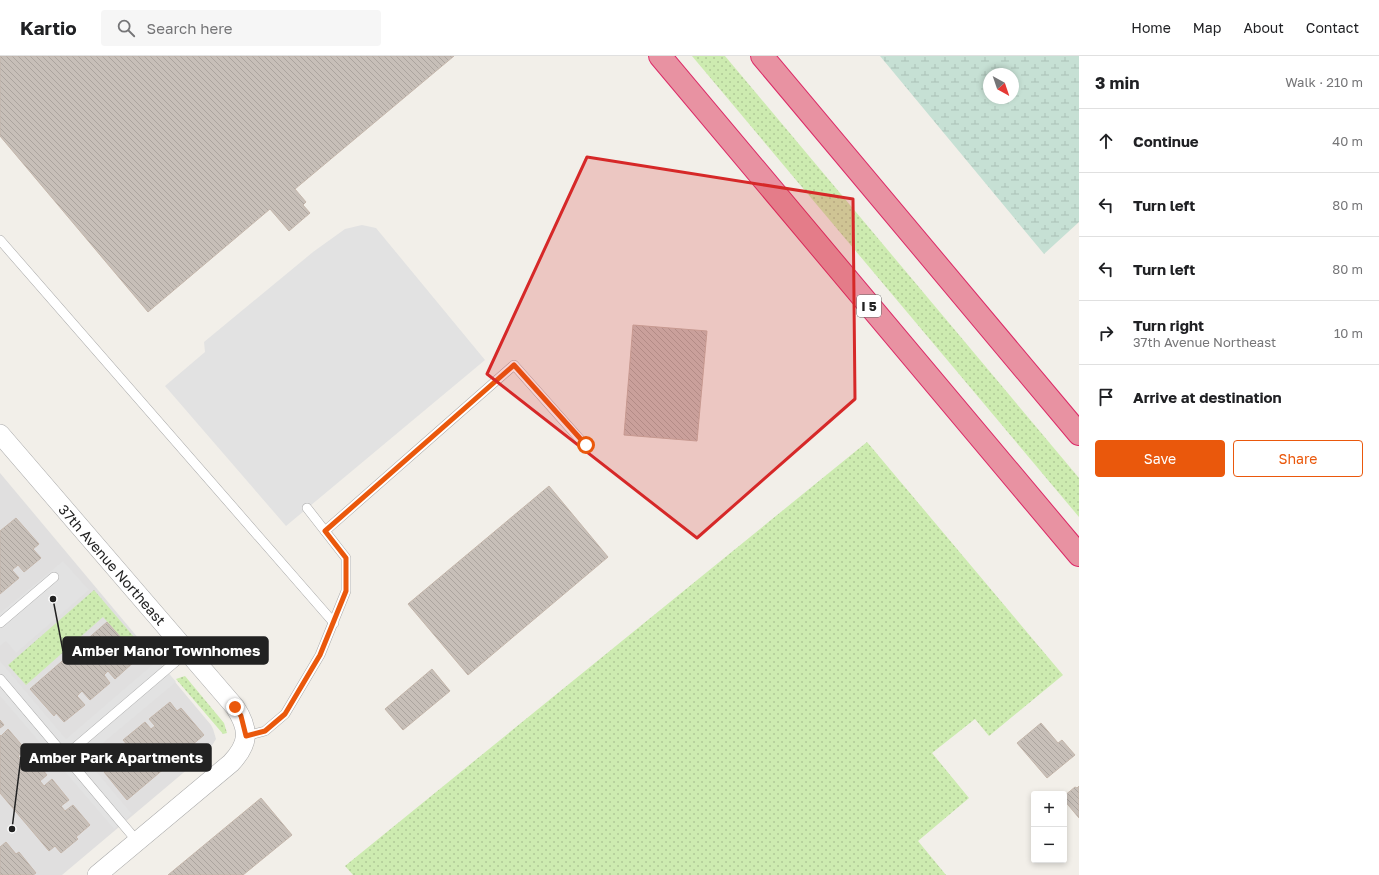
<!DOCTYPE html>
<html lang="en">
<head>
<meta charset="utf-8">
<style>
	:root { --surface:#fff; --page:#f6f6f6; --text:#202124; --muted:#757577; --line:#e0e0e0; --accent:#ea580c }
	body { margin:0; font-family:"Golos Text",sans-serif; background:var(--page); color:var(--text) }
	.controls { position:absolute; right:12px; bottom:12px; display:grid; overflow:hidden; border-radius:4px; box-shadow:0 2px 6px #0003 }
	.controls button { width:36px; height:36px; display:grid; place-items:center; padding:0; border:0; border-bottom:1px solid var(--line); background:var(--surface); color:var(--text); font:20px sans-serif }
	.compass { position:absolute; left:983px; top:12px; width:36px; height:36px; border-radius:50%; background:var(--surface); box-shadow:0 2px 6px #0003; rotate:140deg }
	.stop { position:absolute; width:12px; height:12px; margin:-9px; border:3px solid #ea580c; border-radius:50%; background:#fff }
	.stop.end { background:#ea580c; border-color:#fff; box-shadow:0 1px 4px #0008 }
	.list { margin:0; padding:0; list-style:none }
	h2 { display:flex; justify-content:space-between; align-items:center; height:52px; margin:0; padding:0 16px; font-size:17px }
	h2 small { font-size:13px; font-weight:400; color:var(--muted) }
	.list li { display:grid; grid-template-columns:26px 1fr auto; gap:12px; align-items:center; box-sizing:border-box; height:64px; padding:0 16px; border-top:1px solid var(--line) }
	.list b { display:block; font-size:15px; white-space:nowrap }
	.list p { margin:0; font-size:13px; white-space:nowrap; color:var(--muted) }
	.list em { font-size:13px; font-style:normal; color:var(--muted) }
	.actions { display:flex; gap:8px; padding:12px 16px }
	.actions a { flex:1; padding:9px 0; border:1px solid var(--accent); border-radius:4px; text-align:center; font-size:14px; color:var(--accent) }
	.actions .main { background:var(--accent); color:#fff }
	.icon { flex:none; width:22px; height:22px; fill:none; stroke:currentColor; stroke-width:2; stroke-linecap:round; stroke-linejoin:round }
	.map { position:relative; flex:none; width:1079px; height:819px; overflow:hidden }
	header { display:flex; align-items:center; gap:24px; box-sizing:border-box; height:56px; padding:0 20px; background:var(--surface); border-bottom:1px solid var(--line) }
	header strong { font-size:19px }
	nav { display:flex; gap:22px; margin-inline-start:auto; font-size:14px }
	.search { width:280px; height:36px; background:var(--page); display:flex; align-items:center; gap:10px; box-sizing:border-box; padding:0 14px; border-radius:4px; color:var(--muted); font-size:15px }
	main { display:flex }
	aside { flex:1; background:var(--surface) }
	.map>svg:first-child { display:block }
	.residential { fill:#e0dfdf }
	.grass { fill:url(#grass-dots) }
	.wetland { fill:url(#wetland-marsh); fill-rule:evenodd }
	.parking { fill:#e2e2e2 }
	.building { fill:url(#building-back-hatch); stroke:#c4b6ab }
	.lines { fill:none; stroke-linecap:round; stroke-linejoin:round }
	.lane-casing { stroke:#a9a9a9; stroke-width:10 }
	.street-casing { stroke:#a9a9a9; stroke-width:20 }
	.highway-casing { stroke:#dc2a67; stroke-width:24 }
	.lane { stroke:#fff; stroke-width:9 }
	.street { stroke:#fff; stroke-width:19 }
	.highway { stroke:#e892a2; stroke-width:22 }
	.route { stroke:#ea580c; stroke-width:5 }
	.marked { fill:#d62828; fill-opacity:0.2; stroke:#d62828; stroke-width:3; stroke-linejoin:round }
	.labels { text-anchor:middle; stroke-width:3; stroke-linejoin:round; paint-order:stroke }
	.shield { fill:#fff; stroke:#646464; stroke-width:1 }
	.shield-label { font-size:13px; font-weight:bold; fill:#222 }
	.street-label { font-size:14px; fill:#222; stroke:#fff }
	.leader { fill:none; stroke:#222; stroke-width:1.5 }
	.callout-dot { fill:#222; stroke:#fff; stroke-width:1.5 }
	.callout { fill:#222; stroke:#222; stroke-width:1.5 }
	.callout-label { font-size:15px; text-anchor:middle; font-weight:bold; fill:#fff }
</style>
</head>
<body>
<header>
<strong>Kartio</strong>
<div class="search"><svg class="icon" aria-label="search" viewBox="0 0 24 24"><circle cx="10" cy="10" r="6"/><path d="M15 15l6 6"/></svg>Search here</div>
<nav><a>Home</a><a>Map</a><a>About</a><a>Contact</a></nav>
</header>
<main>
<div class="map">
<svg width="1079" height="819" viewBox="0 0 1079 819">
	<defs>
		<pattern id="grass-dots" width="8" height="8" patternUnits="userSpaceOnUse"><rect width="8" height="8" fill="#cdebb0"/><path d="M2 2h.1M6 6h.1" fill="none" stroke="#b0c997" stroke-width="1.8" stroke-linecap="round"/></pattern>
		<pattern id="wetland-marsh" width="20" height="14" patternUnits="userSpaceOnUse"><rect width="20" height="14" fill="#c6e0d4"/><path d="M1 5h8M5 5V1M11 12h8M15 12V8" fill="none" stroke="#aac0b6"/></pattern>
		<pattern id="building-back-hatch" width="6" height="6" patternUnits="userSpaceOnUse"><rect width="6" height="6" fill="#c7bfb8"/><path d="M-1 5l2 2M0 0l6 6M5-1l2 2" fill="none" stroke="#aba49e"/></pattern>
	</defs>
	<rect width="100%" height="100%" fill="#f2efe9"/>
	<!-- residential -->
	<polygon class="residential" points="0,417 211,669 213,673 216,683 208,696 62,819 0,819"/>
	<!-- grass -->
	<g class="grass">
		<polygon points="692,0 725,0 1079,422 1079,461"/>
		<polygon points="867,386 1063,619 989,680 975,663 932,697 969,742 918,785 946,819 353,819 345,810"/>
		<polygon points="94,534 146,595 140,602 103,561 26,629 8,609"/>
		<polygon points="185,620 224,667 227,677 223,678 176,623"/>
	</g>
	<!-- wetland -->
	<path class="wetland" d="M880,0H1079V166L1044,198ZM989,18H1013V42H989Z"/>
	<!-- parking -->
	<g class="parking">
		<polygon points="362,169 376,172 485,304 286,470 165,330 205,296 204,286 313,196 345,173"/>
		<polygon points="63,505 89,534 16,597 6,585 0,590 0,557"/>
		<polygon points="158,604 176,626 85,702 132,758 114,773 0,640 0,605 66,683"/>
	</g>
	<!-- building -->
	<g class="building">
		<polygon points="0,0 454,0 295,133 306,146 303,149 310,157 289,175 270,153 148,256 0,80"/>
		<polygon points="633,269 707,275 697,385 624,379"/>
		<polygon points="549,430 608,501 468,619 408,548"/>
		<polygon points="16,462 39,488 33,493 41,502 24,516 18,509 12,514 19,522 0,538 0,475"/>
		<polygon points="107,566 131,593 127,596 135,605 115,623 108,615 104,619 110,627 90,644 82,635 77,640 85,649 64,666 56,657 54,660 30,633"/>
		<polygon points="432,613 450,635 403,674 385,653"/>
		<polygon points="170,646 177,655 181,652 204,679 127,744 104,716 107,714 100,706 120,689 125,696 130,692 123,684 145,666 151,673 155,670 149,663"/>
		<polygon points="0,664 4,669 0,672"/>
		<polygon points="1041,667 1058,687 1062,684 1075,699 1047,722 1017,687"/>
		<polygon points="8,673 26,694 18,700 23,705 30,698 47,719 40,725 44,730 52,723 69,744 61,750 65,755 73,749 90,769 76,781 78,783 61,797 55,790 49,795 0,737 0,679 1,680"/>
		<polygon points="1079,730 1079,762 1064,744 1064,740 1075,731 1077,732"/>
		<polygon points="261,742 292,779 243,819 168,819"/>
		<polygon points="6,786 16,798 19,796 36,817 33,819 0,819 0,791"/>
	</g>
	<g class="lines">
		<!-- lane casing -->
		<g class="lane-casing">
			<g id="lane">
				<polyline points="0,184 334,567"/>
				<polyline points="325,475 514,309 585,389"/>
				<polyline points="0,567 54,521"/>
				<polyline points="0,623 137,785"/>
				<polyline points="246,680 265,675 285,658 320,599 346,535 346,502 307,452"/>
				<polyline points="65,700 187,596"/>
			</g>
		</g>
		<!-- street casing -->
		<g class="street-casing">
			<path id="street" d="M0,378L235,651C250,674 249,688 231,707L97,819"/>
		</g>
		<!-- highway casing -->
		<g class="highway-casing">
			<g id="highway">
				<polyline points="660,0 1079,499"/>
				<polyline points="762,0 1079,378"/>
			</g>
		</g>
		<!-- lane -->
		<use href="#lane" class="lane"/>
		<!-- street -->
		<use href="#street" class="street"/>
		<!-- highway -->
		<use href="#highway" class="highway"/>
	</g>
	<g class="lines">
		<!-- route -->
		<polyline class="route" points="235,651 241,660 246,680 265,675 285,658 320,599 346,535 346,502 325,475 514,309 586,389"/>
	</g>
	<!-- marked area -->
	<path class="marked" d="M587,101L853,143L855,343L697,482L487,318Z"/>
	<g class="labels">
		<!-- shield labels -->
		<rect class="shield" x="857" y="239" width="24" height="22" rx="3"/>
		<g class="shield-label">
			<text x="869" y="255">I 5</text>
		</g>
		<!-- street labels -->
		<g class="street-label">
			<text transform="translate(112 509) rotate(49)" y="5">37th Avenue Northeast</text>
		</g>
	</g>
	<!-- callouts -->
	<path class="leader" d="M53 543L63 595M12 773L21 701"/>
	<g class="callout-dot">
		<circle cx="53" cy="543" r="4"/>
		<circle cx="12" cy="773" r="4"/>
	</g>
	<g class="callout">
		<rect x="63" y="581" width="205" height="27" rx="4"/>
		<rect x="21" y="688" width="190" height="27" rx="4"/>
	</g>
	<g class="callout-label">
		<text x="166" y="600">Amber Manor Townhomes</text>
		<text x="116" y="707">Amber Park Apartments</text>
	</g>
</svg>
<div class="controls">
<button>+</button>
<button>−</button>
</div>
<svg class="compass" viewBox="-18 -18 36 36"><path d="M0-13l5 13h-10z" fill="#e53935"/><path d="M0 13l5-13h-10z" fill="#757577"/></svg>
<div class="stop" style="left:586px;top:389px"></div>
<div class="stop end" style="left:235px;top:651px"></div>
</div>
<aside>
<h2>3 min<small>Walk · 210 m</small></h2>
<ul class="list">
<li><svg class="icon" aria-label="ahead" viewBox="0 0 24 24"><path d="M12 20V5M6 11l6-6 6 6"/></svg><div><b>Continue</b></div><em>40 m</em></li>
<li><svg class="icon" aria-label="left" viewBox="0 0 24 24"><path d="M17 20v-9H6M10 6l-5 5 5 5"/></svg><div><b>Turn left</b></div><em>80 m</em></li>
<li><svg class="icon" aria-label="left" viewBox="0 0 24 24"><path d="M17 20v-9H6M10 6l-5 5 5 5"/></svg><div><b>Turn left</b></div><em>80 m</em></li>
<li><svg class="icon" aria-label="right" viewBox="0 0 24 24"><path d="M7 20v-9h11M14 6l5 5-5 5"/></svg><div><b>Turn right</b><p>37th Avenue Northeast</p></div><em>10 m</em></li>
<li><svg class="icon" aria-label="arrive" viewBox="0 0 24 24"><path d="M6 21V4h12l-3 4 3 4H6"/></svg><div><b>Arrive at destination</b></div></li>
</ul>
<div class="actions"><a class="main">Save</a><a>Share</a></div>
</aside>
</main>
</body>
</html>
